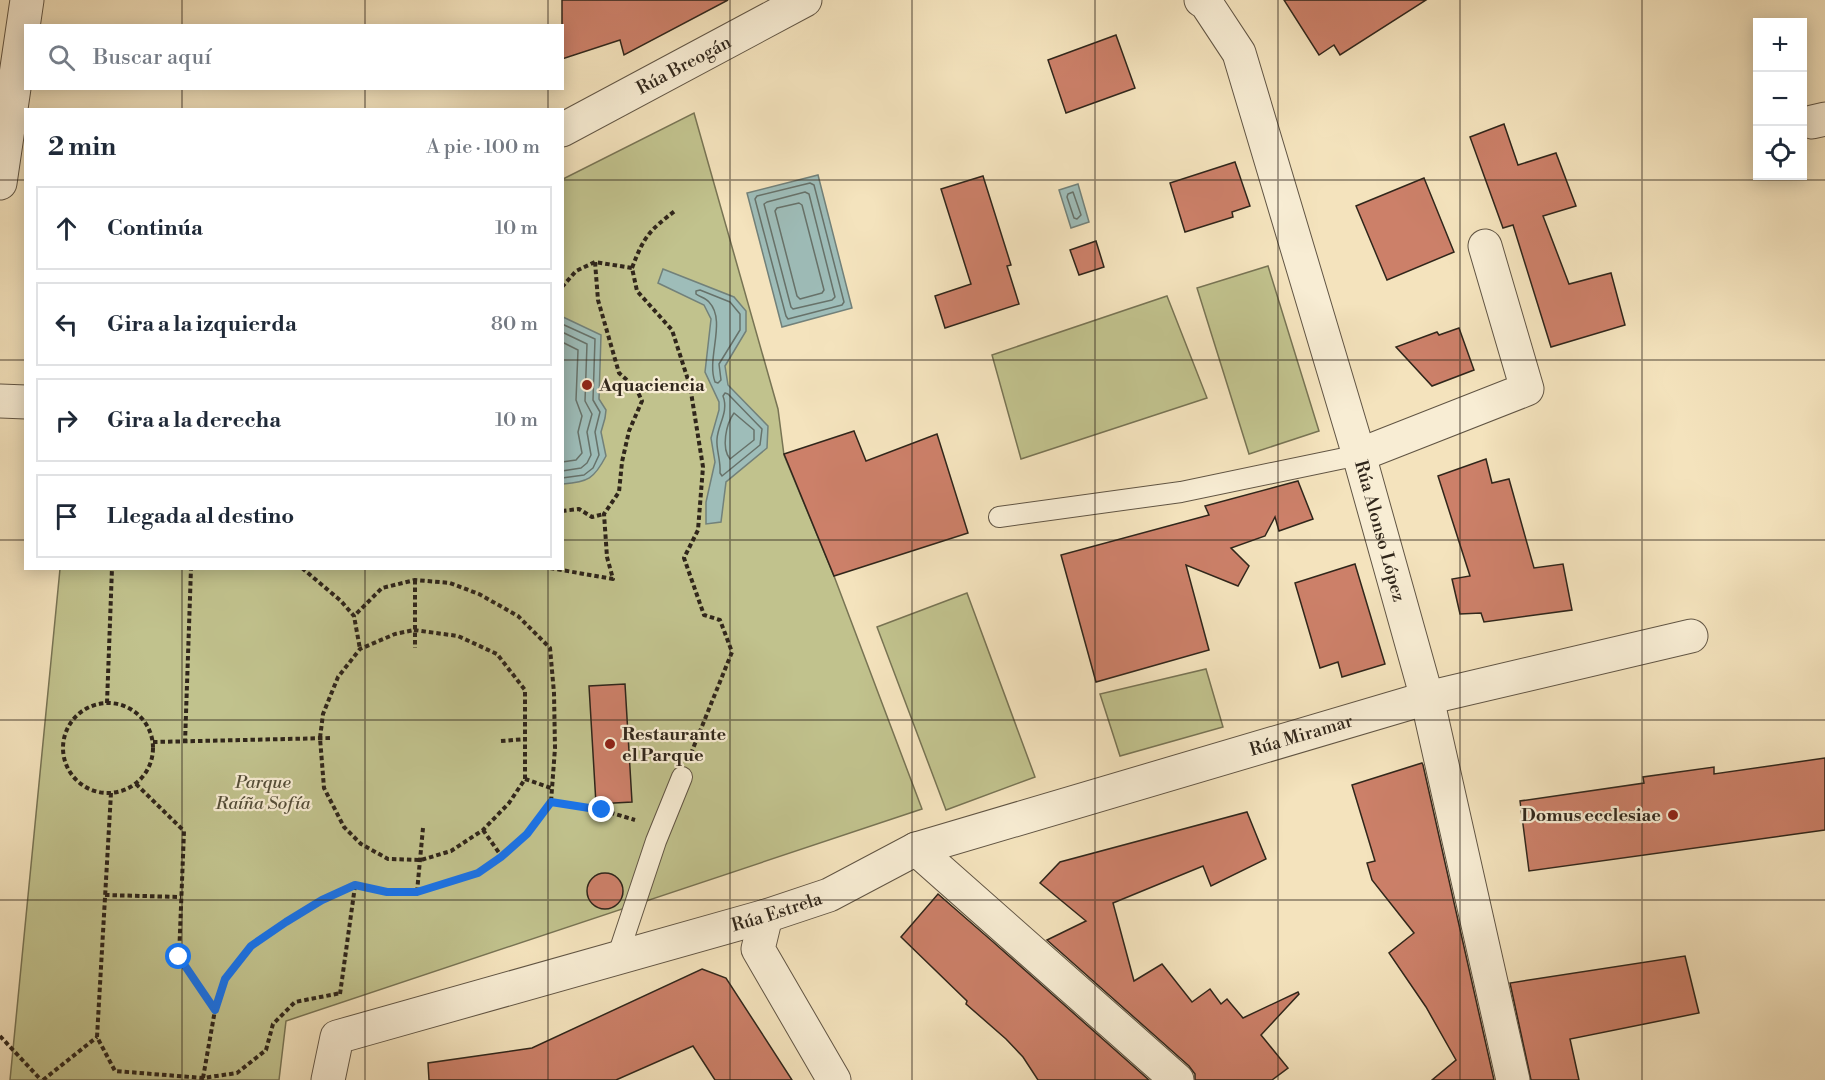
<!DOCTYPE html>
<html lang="es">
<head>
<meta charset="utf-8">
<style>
	:root { --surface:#fff; --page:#f2f2f3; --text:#1f2937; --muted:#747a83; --line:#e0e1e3 }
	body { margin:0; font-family:"Libre Bodoni",serif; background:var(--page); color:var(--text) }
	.controls { position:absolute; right:18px; top:18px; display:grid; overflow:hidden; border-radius:0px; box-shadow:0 3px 15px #0003 }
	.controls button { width:54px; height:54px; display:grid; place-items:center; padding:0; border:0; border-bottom:2px solid var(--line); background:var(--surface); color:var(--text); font:30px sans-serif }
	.stop { position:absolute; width:18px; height:18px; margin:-14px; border:4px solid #1a73e8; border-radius:50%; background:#fff }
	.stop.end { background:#1a73e8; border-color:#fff; box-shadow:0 2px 6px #0008 }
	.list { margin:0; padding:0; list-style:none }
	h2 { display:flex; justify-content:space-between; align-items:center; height:78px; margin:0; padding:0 24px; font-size:26px }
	h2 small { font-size:20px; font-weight:400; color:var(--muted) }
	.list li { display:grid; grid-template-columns:39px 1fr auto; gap:18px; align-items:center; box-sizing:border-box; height:84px; margin:0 12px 12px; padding:0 12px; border:2px solid var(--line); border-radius:0px }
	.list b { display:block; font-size:22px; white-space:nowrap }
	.list em { font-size:20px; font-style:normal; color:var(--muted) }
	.icon { flex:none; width:33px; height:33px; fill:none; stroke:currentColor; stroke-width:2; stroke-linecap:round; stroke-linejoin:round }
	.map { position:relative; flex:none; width:1825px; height:1080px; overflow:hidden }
	.search { position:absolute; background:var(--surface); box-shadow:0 3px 15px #0003; left:24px; top:24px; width:540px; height:66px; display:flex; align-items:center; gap:15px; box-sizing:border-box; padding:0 21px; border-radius:0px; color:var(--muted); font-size:22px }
	.panel { position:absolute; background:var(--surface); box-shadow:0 3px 15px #0003; left:24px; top:108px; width:540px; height:462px; border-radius:0px }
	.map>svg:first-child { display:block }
	.green { fill:#c1c28d; stroke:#787454; stroke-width:1.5 }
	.water { fill:#9ebdb9; stroke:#72817a; stroke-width:1.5 }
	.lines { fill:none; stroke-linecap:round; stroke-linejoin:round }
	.shore { stroke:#67726a; stroke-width:1.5 }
	.building { fill:#cc8069; stroke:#30261b; stroke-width:1.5 }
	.service-casing { stroke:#615544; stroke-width:22 }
	.minor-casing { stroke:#615544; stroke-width:35 }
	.path { stroke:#30261b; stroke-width:4; stroke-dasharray:4.5 3; stroke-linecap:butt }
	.service { stroke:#f8edd4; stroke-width:20 }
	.minor { stroke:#f8edd4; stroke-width:33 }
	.route { stroke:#1a73e8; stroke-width:8 }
	.grid { fill:none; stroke:#30261b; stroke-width:1.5; stroke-opacity:0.55 }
	.poi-dot { fill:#8f2418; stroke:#f8edd4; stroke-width:2 }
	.labels { text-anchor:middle; stroke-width:4.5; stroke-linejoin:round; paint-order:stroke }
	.street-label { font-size:18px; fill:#30261b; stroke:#f8edd4 }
	.poi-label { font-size:18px; font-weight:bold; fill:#30261b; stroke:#f8edd4; text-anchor:start }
	.park-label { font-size:18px; font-style:italic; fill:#544d38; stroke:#f8edd4 }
</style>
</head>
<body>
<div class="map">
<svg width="1825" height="1080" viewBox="0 0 1825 1080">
	<rect width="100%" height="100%" fill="#f4e3bd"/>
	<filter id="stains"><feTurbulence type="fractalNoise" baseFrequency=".00333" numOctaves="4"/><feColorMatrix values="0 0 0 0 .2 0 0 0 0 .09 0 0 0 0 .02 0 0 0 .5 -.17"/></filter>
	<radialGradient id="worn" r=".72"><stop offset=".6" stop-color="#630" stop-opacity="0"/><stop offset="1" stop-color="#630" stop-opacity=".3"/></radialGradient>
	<!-- green -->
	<g class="green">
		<polygon points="694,113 778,409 784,455 834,576 922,809 286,1021 279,1080 10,1080 60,569 562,568 563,179"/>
		<polygon points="1268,266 1319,431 1249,454 1197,288"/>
		<polygon points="1167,296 1207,398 1021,459 992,355"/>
		<polygon points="967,593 1035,777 946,810 877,627"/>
		<polygon points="1206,669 1223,727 1120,756 1100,694"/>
	</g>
	<!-- water -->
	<g class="water">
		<polygon points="818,175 852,308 782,327 747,193"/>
		<polygon points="1078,184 1089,222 1071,228 1059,190"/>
		<polygon points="663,269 734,297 746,311 746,331 725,366 728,385 768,426 767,448 726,482 721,522 706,524 706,502 715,462 711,438 719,410 719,402 705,372 711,319 704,305 658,283"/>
		<path d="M563,317L601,335L599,399L606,410L605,418L601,432L606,456C594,479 588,482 563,484Z"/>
	</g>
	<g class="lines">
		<!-- shore -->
		<g class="shore">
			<polygon points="810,183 814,185 844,302 842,305 788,319 786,316 755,199 757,196"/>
			<polygon points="805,192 809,194 835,297 832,300 793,309 791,307 764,204 767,202"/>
			<polygon points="1073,192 1081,215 1077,219 1074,218 1067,197 1068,194"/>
			<polygon points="799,203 802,205 824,290 822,293 800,299 797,296 775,211 777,208"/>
			<path d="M700,290L730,302L740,314V330L719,364L721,380L718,383L715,382C706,358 727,321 709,302C706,298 700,297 696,294V291Z"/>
			<polyline points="562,324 595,339 593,400 600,412 595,432 599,455 593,468 584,475 562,478"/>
			<polyline points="562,332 587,344 585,401 592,414 587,432 591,455 587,463 581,468 562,471"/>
			<polyline points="562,342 578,350 576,400 582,416 578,432 582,453 576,460 562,462"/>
			<path d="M725,393L728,394L762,429L760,445L722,476L720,473C721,460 716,450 717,439C718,424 729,412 723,396Z"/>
			<path d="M734,413L754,430V440L730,459C721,448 726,424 734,413Z"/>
		</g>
	</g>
	<!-- building -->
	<g class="building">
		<polygon points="562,0 728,0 624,55 620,40 562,59"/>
		<polygon points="1284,0 1426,0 1340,55 1334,45 1319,55"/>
		<polygon points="1116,35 1135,88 1066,113 1048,60"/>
		<polygon points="1504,124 1518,165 1556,153 1576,206 1543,216 1569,284 1611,273 1625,325 1551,347 1513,225 1503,228 1470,137"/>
		<polygon points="1235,162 1250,206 1232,212 1233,217 1185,232 1170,183"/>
		<polygon points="983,176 1011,265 1007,266 1019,304 945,328 935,296 971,284 941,189"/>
		<polygon points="1424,178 1454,252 1387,280 1356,206"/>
		<polygon points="1096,241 1104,267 1079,275 1070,250"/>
		<polygon points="1459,328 1474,370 1432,386 1396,347 1437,332 1439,335"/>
		<polygon points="854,431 866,461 937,434 968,533 834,576 784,454"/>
		<polygon points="1486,459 1492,483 1509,479 1534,568 1563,564 1572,610 1484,622 1481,613 1460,614 1452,579 1470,576 1438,476"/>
		<polygon points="1298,481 1313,519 1279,531 1275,517 1265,536 1231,548 1249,566 1238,586 1186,565 1209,650 1096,682 1061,555 1209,515 1205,506"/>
		<polygon points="1355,564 1385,664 1342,677 1338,662 1320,668 1295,583"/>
		<polygon points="625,684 632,802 596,804 589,686"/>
		<polygon points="1825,758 1825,830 1529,871 1520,801 1644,783 1643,777 1714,767 1714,774"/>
		<polygon points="1422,763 1423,765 1494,1080 1432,1080 1456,1060 1426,1007 1389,953 1414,933 1372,880 1367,863 1375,861 1352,785"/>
		<polygon points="1247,812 1266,859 1211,886 1203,866 1113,903 1134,981 1162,964 1192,1002 1210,989 1221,1004 1227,999 1243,1018 1298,992 1299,994 1261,1035 1288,1068 1272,1080 1195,1080 1195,1074 1189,1066 1047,940 1086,921 1040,883 1060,862"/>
		<circle cx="605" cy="891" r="18"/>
		<polygon points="938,894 992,941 1149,1080 1038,1080 1023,1057 1006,1039 966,1004 967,1001 901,937"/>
		<polygon points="1685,956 1699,1013 1570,1039 1579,1080 1531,1080 1510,983"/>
		<polygon points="702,969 726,978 792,1080 715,1080 693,1046 616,1080 429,1080 428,1063 532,1048"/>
	</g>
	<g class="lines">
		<!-- service casing -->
		<g class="service-casing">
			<g id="service">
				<polyline points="999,517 1181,492 1359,455"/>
				<polyline points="617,958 656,841 682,777"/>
			</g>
		</g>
		<!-- minor casing -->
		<g class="minor-casing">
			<g id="minor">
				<path id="s1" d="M1201,0L1206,3L1239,53L1359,455L1427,698L1513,1080"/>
				<polyline points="1812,122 1825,119"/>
				<path id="s2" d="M562,130L805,0"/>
				<polyline points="0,183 27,0"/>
				<polyline points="0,401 26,402"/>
				<polyline points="1359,455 1527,389 1485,246"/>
				<polyline points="916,849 1177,1080"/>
				<polyline points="766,916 758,949 834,1080"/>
				<path id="s3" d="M328,1080L337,1037L766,916L829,895L916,849L1427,698L1691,636"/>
			</g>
		</g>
		<!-- path -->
		<g class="path">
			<path d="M632,268C644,236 649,231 676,210"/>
			<polyline points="562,287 576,271 595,262"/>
			<polyline points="562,511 579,509 592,517 604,514"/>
			<polyline points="302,568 341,601 354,616 360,649"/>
			<polyline points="550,568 613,579 607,557 604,514 619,492 622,462 629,431 642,401 636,388 619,373 598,300 595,262 632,268 637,291 672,330 690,386 703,467 698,530 684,558 704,615 720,620 732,652 692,751"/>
			<polyline points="415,580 415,648"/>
			<polygon points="414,630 458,636 497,654 525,690 525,779 509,803 483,830 451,851 421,860 388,859 361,844 344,827 324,788 320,738 323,714 338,677 360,649 395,634"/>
			<circle cx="108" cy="748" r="45"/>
			<polyline points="107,703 112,568"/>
			<polyline points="501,741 526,739"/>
			<polyline points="153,742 331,738"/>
			<polyline points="185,743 191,568"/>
			<polyline points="525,779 551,788"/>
			<polyline points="136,784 184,831 179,957 215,1010"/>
			<polyline points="111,793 97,1037 115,1071 203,1078 237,1073 266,1050 273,1024 295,1002 341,993"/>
			<polyline points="551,802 602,810 635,820"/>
			<polyline points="483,830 502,857"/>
			<polyline points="417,892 423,828"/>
			<polyline points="105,895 181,897"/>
			<polyline points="340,994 355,886"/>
			<polyline points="0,1036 41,1080"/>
			<polyline points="203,1078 215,1010 225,979 251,946 322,900 355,885 387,893 417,892 478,873 502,857 527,834 551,802 555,748 554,693 550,648 518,616 479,594 450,583 415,580 382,588 354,616"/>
			<polyline points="43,1080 97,1037"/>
		</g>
		<!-- service -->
		<use href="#service" class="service"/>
		<!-- minor -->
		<use href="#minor" class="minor"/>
	</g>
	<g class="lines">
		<!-- route -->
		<polyline class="route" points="179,957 215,1010 225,979 251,946 286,922 322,900 355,885 387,892 417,892 478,873 501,857 527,834 551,802 602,810"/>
	</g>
	<!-- grid -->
	<path class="grid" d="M182,0V26M365,0V26M548,0V26M730,0V1080M912,0V1080M1095,0V1080M1278,0V1080M1460,0V1080M1642,0V1080M182,88V110M365,88V110M548,88V110M0,180H26M562,180H1825M0,360H26M562,360H1825M0,540H26M562,540H1825M182,568V1080M365,568V1080M548,568V1080M0,720H1825M0,900H1825"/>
	<!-- markers -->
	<g class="poi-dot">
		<circle cx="587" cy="385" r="6"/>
		<circle cx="610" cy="744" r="6"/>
		<circle cx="1673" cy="815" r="6"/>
	</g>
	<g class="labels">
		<!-- street labels -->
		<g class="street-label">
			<text dy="6" stroke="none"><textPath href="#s2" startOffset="138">Rúa Breogán</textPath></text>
			<text dy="6" stroke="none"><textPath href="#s1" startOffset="564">Rúa Alonso López</textPath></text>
			<text dy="6" stroke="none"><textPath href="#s3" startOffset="1056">Rúa Miramar</textPath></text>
			<text dy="6" stroke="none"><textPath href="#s3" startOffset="501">Rúa Estrela</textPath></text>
		</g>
		<!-- poi labels -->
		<g class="poi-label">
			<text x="599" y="391">Aquaciencia</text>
			<text x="622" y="740">Restaurante<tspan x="622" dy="21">el Parque</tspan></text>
			<text x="1661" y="821" text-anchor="end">Domus ecclesiae</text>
		</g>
		<!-- park labels -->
		<g class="park-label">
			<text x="263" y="788">Parque<tspan x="263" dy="21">Raíña Sofía</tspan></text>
		</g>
	</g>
	<rect width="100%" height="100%" filter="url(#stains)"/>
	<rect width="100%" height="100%" fill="url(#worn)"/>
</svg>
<div class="controls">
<button>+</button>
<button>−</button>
<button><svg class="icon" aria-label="locate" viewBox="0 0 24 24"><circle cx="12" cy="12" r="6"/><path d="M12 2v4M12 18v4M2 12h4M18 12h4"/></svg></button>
</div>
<div class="stop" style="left:179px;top:957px"></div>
<div class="stop end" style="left:602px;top:810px"></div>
<div class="search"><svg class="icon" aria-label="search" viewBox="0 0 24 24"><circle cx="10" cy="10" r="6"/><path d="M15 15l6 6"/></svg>Buscar aquí</div>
<section class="panel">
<h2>2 min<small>A pie · 100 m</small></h2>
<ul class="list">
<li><svg class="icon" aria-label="ahead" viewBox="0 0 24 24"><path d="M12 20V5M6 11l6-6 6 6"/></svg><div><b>Continúa</b></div><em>10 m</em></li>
<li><svg class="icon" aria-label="left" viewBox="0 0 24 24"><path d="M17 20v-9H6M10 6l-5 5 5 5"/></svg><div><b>Gira a la izquierda</b></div><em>80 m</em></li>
<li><svg class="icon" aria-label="right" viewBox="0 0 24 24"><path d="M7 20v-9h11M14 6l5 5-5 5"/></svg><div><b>Gira a la derecha</b></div><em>10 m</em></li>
<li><svg class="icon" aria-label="arrive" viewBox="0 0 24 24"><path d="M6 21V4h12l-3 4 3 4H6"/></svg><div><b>Llegada al destino</b></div></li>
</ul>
</section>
</div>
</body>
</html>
